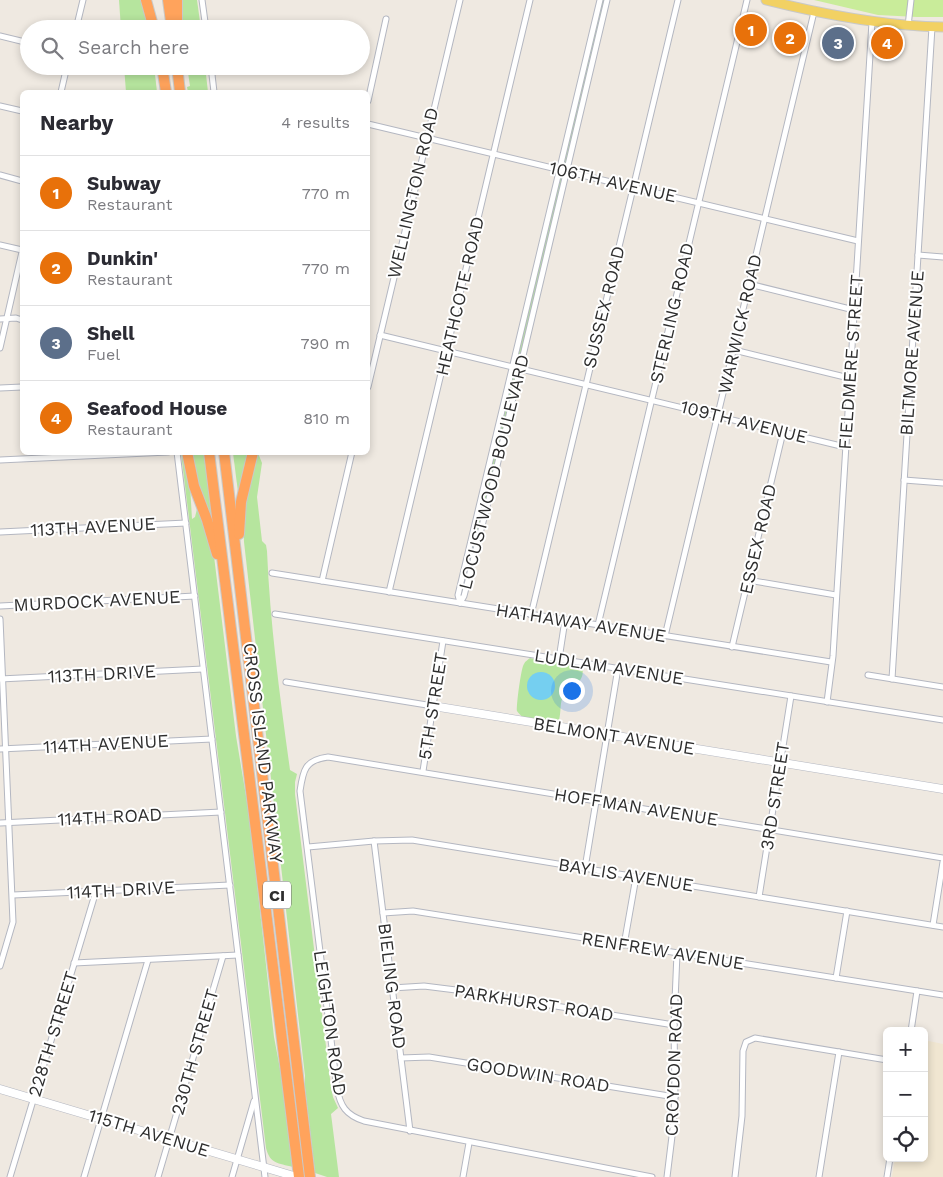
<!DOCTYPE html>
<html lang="en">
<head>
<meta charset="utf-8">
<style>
	:root { --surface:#fff; --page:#f2f2f3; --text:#2b2b33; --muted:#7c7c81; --line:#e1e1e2; --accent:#2563eb }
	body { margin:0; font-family:"Work Sans",sans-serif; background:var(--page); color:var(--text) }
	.controls { position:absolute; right:15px; bottom:15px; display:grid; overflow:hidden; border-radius:8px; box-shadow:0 2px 8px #0003 }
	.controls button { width:45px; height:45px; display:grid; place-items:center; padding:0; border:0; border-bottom:1px solid var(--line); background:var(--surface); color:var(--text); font:25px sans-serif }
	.you { position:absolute; left:571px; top:690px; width:18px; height:18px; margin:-12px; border:4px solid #fff; border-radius:50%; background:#1a73e8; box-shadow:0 0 0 8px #1a73e833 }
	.badge { display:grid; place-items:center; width:32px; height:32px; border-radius:50%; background:var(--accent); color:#fff; font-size:16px; font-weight:700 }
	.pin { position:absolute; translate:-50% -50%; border:2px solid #fff; box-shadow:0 1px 5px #0006 }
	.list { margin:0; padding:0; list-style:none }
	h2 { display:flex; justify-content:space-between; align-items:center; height:65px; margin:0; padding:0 20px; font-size:21px }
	h2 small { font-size:16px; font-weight:400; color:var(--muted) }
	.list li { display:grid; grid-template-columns:32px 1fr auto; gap:15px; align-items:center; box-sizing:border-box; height:75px; padding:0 20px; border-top:1px solid var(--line) }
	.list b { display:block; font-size:19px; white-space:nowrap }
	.list p { margin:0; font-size:16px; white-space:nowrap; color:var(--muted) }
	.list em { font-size:16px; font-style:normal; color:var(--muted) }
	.icon { flex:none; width:28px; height:28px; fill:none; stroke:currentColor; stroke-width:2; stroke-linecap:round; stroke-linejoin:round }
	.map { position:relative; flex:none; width:943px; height:1177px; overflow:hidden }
	.search { position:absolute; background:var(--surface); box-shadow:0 2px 8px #0003; left:20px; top:20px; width:350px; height:55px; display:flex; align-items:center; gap:12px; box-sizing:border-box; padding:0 18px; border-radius:28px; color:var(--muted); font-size:19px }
	.panel { position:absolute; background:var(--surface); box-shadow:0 2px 8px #0003; left:20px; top:90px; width:350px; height:365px; border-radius:8px }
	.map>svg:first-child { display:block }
	.education { fill:#f0e6d1 }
	.green { fill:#b6e59e }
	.pitch { fill:#c9ec9a }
	.water { fill:#75cff0 }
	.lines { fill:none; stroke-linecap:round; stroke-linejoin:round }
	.street-casing { stroke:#b4b7c1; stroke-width:7 }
	.secondary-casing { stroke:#b4b7c1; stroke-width:9 }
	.primary-casing { stroke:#c9c9c9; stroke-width:11 }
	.highway-casing { stroke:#c9c9c9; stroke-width:12 }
	.street { stroke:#fff; stroke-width:5 }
	.secondary { stroke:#fff; stroke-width:8 }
	.primary { stroke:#f2d163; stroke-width:9 }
	.highway { stroke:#ffa35c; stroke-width:10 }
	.labels { text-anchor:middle; stroke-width:4; stroke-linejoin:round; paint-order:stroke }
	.shield { fill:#fff; stroke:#6d6d6d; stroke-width:1 }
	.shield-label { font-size:16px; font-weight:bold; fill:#2e2e2e }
	.street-label { font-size:18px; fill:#2e2e2e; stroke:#fff }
</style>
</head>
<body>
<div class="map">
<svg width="943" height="1177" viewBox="0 0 943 1177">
	<rect width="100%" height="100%" fill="#efe9e1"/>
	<!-- education -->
	<polygon class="education" points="924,1040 943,1044 943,1177 892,1177 895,1158 924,1158"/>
	<!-- green -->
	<g class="green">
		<polygon points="119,0 144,0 149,29 121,29"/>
		<polygon points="180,0 197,0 201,29 183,29 182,7 179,6"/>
		<polygon points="600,0 607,0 492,487 460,603 458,595"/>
		<polygon points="124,66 154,66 157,92 126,92"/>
		<polygon points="187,66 205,66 208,92 188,92 187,87 190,86"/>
		<path d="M181,453H183L190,485L192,519L195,517L197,509L199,510L213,548L236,736L250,820L274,1037L285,1095L293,1167C278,1163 270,1164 266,1148Z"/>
		<polygon points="191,453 205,453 213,523 197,485"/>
		<polygon points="233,453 249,453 239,495 238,492"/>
		<path d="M258,453L262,463L257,497L262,541L266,545L267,551C270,624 280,697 290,770L297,774L295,782V794L331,1087L333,1097L338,1108L331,1114L339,1177H327L315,1173L305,1088V1076L244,542L243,515Z"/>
		<path d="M530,658L541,661L551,659L578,664L582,666C587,685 567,686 562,699C560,705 561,713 559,720L544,721L522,717C521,715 518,713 517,711C516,708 521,667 524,664C525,661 528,660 530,658Z"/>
	</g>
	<!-- pitch -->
	<polygon class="pitch" points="814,0 943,0 943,17 917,17 878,15"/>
	<!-- water -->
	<circle class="water" cx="541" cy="686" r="14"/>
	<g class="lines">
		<!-- street casing -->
		<g class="street-casing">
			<g id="street">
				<polyline points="202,0 206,29"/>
				<polyline points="908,26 911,0"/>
				<polyline points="76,29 83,0"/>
				<polyline points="0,36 29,43"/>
				<polyline points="211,66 214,92"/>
				<polyline points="61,92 67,66"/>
				<polyline points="368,101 386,19"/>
				<polyline points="0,106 22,111"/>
				<polyline points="368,124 858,241"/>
				<polyline points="0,175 22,181"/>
				<polyline points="0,245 22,250"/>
				<polyline points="918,255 943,257"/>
				<polyline points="749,284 854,310"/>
				<polyline points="0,319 16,318 22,320"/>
				<polyline points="380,335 845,447"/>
				<polyline points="0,348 22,252"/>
				<polyline points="734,350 849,378"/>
				<polyline points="368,387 460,0"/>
				<polyline points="0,388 22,387"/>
				<polyline points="177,452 265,1177"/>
				<polyline points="0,460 168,452"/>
				<polyline points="904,480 943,483"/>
				<polyline points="0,532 186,523"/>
				<polyline points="272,573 831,662"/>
				<polyline points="748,580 836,595"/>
				<polyline points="322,581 352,452"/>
				<polyline points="389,592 530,0"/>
				<polyline points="460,603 464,596 492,487 607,0"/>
				<polyline points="460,603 458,595 600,0"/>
				<polyline points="0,606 195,596"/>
				<polyline points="275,614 943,720"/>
				<polyline points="531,615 678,0"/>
				<polyline points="0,619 13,922 0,966"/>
				<polyline points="598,625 747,0"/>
				<polyline points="665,636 814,12"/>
				<polyline points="732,647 783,432"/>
				<polyline points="559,659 565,620"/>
				<polyline points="868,675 943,687"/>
				<polyline points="0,679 203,669"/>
				<polyline points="892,679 932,27"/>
				<polyline points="286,682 433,706"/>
				<polyline points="827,702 833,656 872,22"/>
				<polyline points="0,749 212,739"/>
				<polyline points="423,771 443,641"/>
				<polyline points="0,823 221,812"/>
				<polyline points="374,841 410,1131"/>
				<polyline points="308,847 374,841 412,840 943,927"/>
				<polyline points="585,868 618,668"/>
				<polyline points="13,895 230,885"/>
				<polyline points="759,897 791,696"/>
				<polyline points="383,913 413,911 943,995"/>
				<polyline points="933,925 943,862"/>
				<polyline points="624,945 636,877"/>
				<polyline points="74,963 238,955"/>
				<polyline points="836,978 847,911"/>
				<polyline points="392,988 424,986 456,990 674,1025"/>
				<polyline points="911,1031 917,991"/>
				<polyline points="401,1058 429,1057 675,1097"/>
				<polyline points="10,1177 96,891"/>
				<polyline points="84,1177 148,960"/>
				<polyline points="158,1177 223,956"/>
				<polyline points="232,1177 254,1101"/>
				<polyline points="463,1177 469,1143"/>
				<path d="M652,1177L364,1121C346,1115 340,1106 337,1088L300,791C303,770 305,760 328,757L943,858"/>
				<polyline points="667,1177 673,1128 675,1097 674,1025 677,953"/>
				<polyline points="735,1177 742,1116 743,1051 746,1042 755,1038 887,1060"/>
				<polyline points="819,1177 839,1052"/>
				<polyline points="887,1177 890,1158"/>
			</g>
		</g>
		<!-- secondary casing -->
		<g class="secondary-casing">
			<g id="secondary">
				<polyline points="433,706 943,789"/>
				<polyline points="0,1089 297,1177"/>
			</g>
		</g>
		<!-- primary casing -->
		<g class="primary-casing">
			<path id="primary" d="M766,0C825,15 883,26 943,27"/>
		</g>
		<!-- highway casing -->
		<g class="highway-casing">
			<g id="highway">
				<polyline points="146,0 154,29"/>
				<polyline points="168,0 172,29"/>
				<polyline points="177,25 177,0"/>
				<polyline points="162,66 166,92"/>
				<polyline points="177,66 180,92"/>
				<polyline points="187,452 194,486 207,520 217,554"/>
				<polyline points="209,452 299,1177"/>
				<polyline points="224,452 310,1177"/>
				<polyline points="239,534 241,502 253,452"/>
			</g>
		</g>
		<!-- street -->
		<use href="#street" class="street"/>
		<!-- secondary -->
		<use href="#secondary" class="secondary"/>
		<!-- primary -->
		<use href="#primary" class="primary"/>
		<!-- highway -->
		<use href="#highway" class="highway"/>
	</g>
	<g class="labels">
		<!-- shield labels -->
		<rect class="shield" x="263" y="881.5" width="28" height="27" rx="4"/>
		<g class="shield-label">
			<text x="277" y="901">CI</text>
		</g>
		<!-- street labels -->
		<g class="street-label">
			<text transform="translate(613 182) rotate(13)" y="6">106TH AVENUE</text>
			<text transform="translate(413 193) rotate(-77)" y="6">WELLINGTON ROAD</text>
			<text transform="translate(460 296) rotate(-77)" y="6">HEATHCOTE ROAD</text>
			<text transform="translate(604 307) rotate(-76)" y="6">SUSSEX ROAD</text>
			<text transform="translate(672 313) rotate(-77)" y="6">STERLING ROAD</text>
			<text transform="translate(740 324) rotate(-77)" y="6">WARWICK ROAD</text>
			<text transform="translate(912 353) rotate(-86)" y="6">BILTMORE AVENUE</text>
			<text transform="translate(851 362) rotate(-86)" y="6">FIELDMERE STREET</text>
			<text transform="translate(744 422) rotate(14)" y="6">109TH AVENUE</text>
			<text transform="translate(494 472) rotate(-76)" y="6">LOCUSTWOOD BOULEVARD</text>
			<text transform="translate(93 527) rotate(-3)" y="6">113TH AVENUE</text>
			<text transform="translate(758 539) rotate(-77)" y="6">ESSEX ROAD</text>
			<text transform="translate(97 601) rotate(-3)" y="6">MURDOCK AVENUE</text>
			<text transform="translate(581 623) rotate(9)" y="6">HATHAWAY AVENUE</text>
			<text transform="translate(609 667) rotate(9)" y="6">LUDLAM AVENUE</text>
			<text transform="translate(102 674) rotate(-3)" y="6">113TH DRIVE</text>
			<text transform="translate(433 706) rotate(-81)" y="6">5TH STREET</text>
			<text transform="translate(614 736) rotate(9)" y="6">BELMONT AVENUE</text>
			<text transform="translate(106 744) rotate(-3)" y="6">114TH AVENUE</text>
			<text transform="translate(263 753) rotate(83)" y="6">CROSS ISLAND PARKWAY</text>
			<text transform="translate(775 796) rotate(-81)" y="6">3RD STREET</text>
			<text transform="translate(636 807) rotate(9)" y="6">HOFFMAN AVENUE</text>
			<text transform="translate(110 817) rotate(-3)" y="6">114TH ROAD</text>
			<text transform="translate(626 875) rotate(9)" y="6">BAYLIS AVENUE</text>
			<text transform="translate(121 890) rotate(-3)" y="6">114TH DRIVE</text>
			<text transform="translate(663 951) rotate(9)" y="6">RENFREW AVENUE</text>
			<text transform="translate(392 986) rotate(83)" y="6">BIELING ROAD</text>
			<text transform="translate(534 1003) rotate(9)" y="6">PARKHURST ROAD</text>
			<text transform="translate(330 1023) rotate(82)" y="6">LEIGHTON ROAD</text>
			<text transform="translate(53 1034) rotate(-73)" y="6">228TH STREET</text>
			<text transform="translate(195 1052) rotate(-74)" y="6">230TH STREET</text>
			<text transform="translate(674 1065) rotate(-88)" y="6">CROYDON ROAD</text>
			<text transform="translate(538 1075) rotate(9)" y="6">GOODWIN ROAD</text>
			<text transform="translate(149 1133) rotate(17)" y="6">115TH AVENUE</text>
		</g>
	</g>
</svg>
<div class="controls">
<button>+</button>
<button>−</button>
<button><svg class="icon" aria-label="locate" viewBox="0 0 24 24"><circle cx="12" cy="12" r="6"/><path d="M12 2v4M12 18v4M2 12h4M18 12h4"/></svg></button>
</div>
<div class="you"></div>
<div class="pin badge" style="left:751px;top:30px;background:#e8710a">1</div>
<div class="pin badge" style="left:790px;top:38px;background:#e8710a">2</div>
<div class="pin badge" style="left:838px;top:43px;background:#5c6f8a">3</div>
<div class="pin badge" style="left:887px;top:43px;background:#e8710a">4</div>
<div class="search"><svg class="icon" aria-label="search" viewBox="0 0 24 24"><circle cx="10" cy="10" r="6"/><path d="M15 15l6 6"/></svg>Search here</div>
<section class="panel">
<h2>Nearby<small>4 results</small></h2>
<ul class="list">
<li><span class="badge" style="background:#e8710a">1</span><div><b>Subway</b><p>Restaurant</p></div><em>770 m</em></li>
<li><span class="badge" style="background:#e8710a">2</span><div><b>Dunkin'</b><p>Restaurant</p></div><em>770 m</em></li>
<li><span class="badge" style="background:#5c6f8a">3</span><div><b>Shell</b><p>Fuel</p></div><em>790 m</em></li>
<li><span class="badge" style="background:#e8710a">4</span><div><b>Seafood House</b><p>Restaurant</p></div><em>810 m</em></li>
</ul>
</section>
</div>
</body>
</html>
